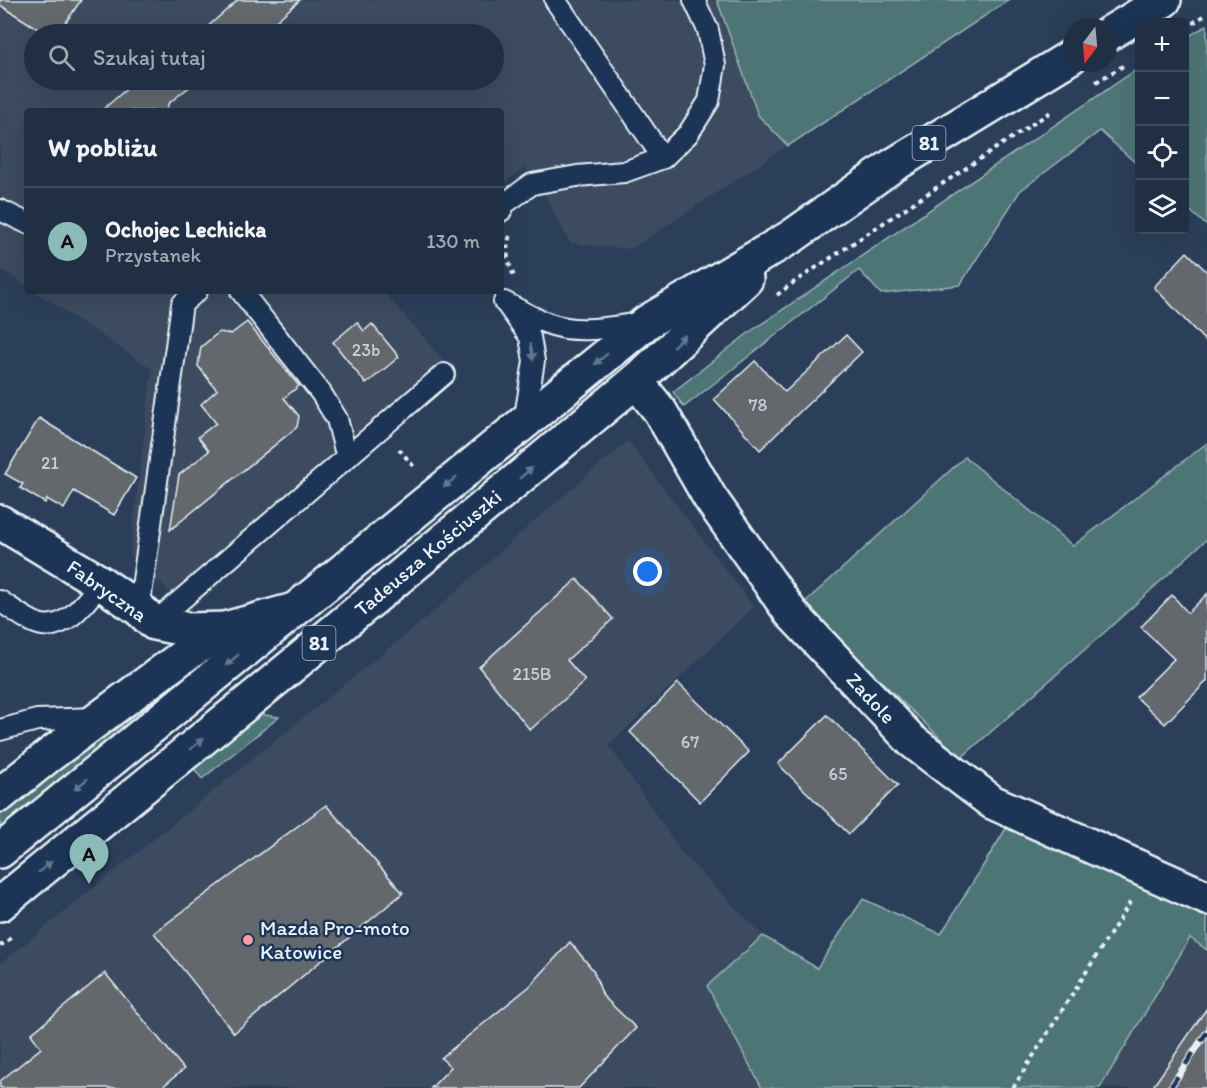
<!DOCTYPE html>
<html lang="pl">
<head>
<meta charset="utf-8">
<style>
	:root { --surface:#202f44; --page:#28374b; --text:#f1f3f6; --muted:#a2a9b2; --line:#3d4a5d; --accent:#8bbbb9 }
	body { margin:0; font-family:Itim,sans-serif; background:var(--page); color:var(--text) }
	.controls { position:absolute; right:18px; top:18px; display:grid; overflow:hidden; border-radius:6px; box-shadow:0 6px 24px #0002 }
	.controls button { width:54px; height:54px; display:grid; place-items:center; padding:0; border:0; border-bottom:2px solid var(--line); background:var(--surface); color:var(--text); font:30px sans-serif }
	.compass { position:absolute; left:1063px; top:18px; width:54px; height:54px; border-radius:50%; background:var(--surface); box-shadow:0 6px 24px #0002; rotate:196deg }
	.you { position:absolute; left:648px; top:572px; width:21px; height:21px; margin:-15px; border:4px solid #fff; border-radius:50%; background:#1a73e8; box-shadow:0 0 0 9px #1a73e833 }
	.badge { display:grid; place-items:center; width:39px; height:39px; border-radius:50%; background:var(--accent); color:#111; font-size:20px; font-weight:700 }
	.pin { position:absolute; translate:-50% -50px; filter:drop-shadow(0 2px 3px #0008) }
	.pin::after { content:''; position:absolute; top:32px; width:21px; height:18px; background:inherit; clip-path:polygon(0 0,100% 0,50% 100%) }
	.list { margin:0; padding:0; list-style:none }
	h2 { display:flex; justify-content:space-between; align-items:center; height:78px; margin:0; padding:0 24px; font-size:26px }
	h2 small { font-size:20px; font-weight:400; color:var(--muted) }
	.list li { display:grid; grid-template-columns:39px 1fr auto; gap:18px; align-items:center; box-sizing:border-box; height:108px; padding:0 24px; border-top:2px solid var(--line) }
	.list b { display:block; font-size:22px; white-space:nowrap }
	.list p { margin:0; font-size:20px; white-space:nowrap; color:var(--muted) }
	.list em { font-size:20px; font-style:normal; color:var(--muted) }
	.icon { flex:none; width:33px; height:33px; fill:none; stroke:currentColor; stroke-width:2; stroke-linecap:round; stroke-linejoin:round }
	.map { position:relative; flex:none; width:1207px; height:1088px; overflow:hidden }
	.search { position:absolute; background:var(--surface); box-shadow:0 6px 24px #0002; left:24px; top:24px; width:480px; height:66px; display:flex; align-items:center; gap:15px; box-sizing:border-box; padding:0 21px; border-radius:33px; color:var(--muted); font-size:22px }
	.panel { position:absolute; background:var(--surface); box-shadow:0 6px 24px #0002; left:24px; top:108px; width:480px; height:186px; border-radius:6px }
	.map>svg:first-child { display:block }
	.built { fill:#3c4b60; fill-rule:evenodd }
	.green { fill:#4d7476; stroke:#9ab2b7; stroke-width:1.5 }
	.building { fill:#63676d; stroke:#e8f1f8; stroke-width:1.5 }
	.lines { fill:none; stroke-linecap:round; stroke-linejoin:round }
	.service-casing { stroke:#e8f1f8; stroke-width:24 }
	.minor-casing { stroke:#e8f1f8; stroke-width:38 }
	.primary-casing { stroke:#e8f1f8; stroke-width:38 }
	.path { stroke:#e8f1f8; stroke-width:4; stroke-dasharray:4.5 4.5; stroke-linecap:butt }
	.service { stroke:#1d3557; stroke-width:20 }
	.minor { stroke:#1d3557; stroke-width:33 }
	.primary { stroke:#1d3557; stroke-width:33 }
	.rail-casing { stroke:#e8f1f8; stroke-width:7 }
	.rail { stroke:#1d3557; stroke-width:4.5; stroke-dasharray:14; stroke-linecap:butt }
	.oneway { fill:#64778f }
	.poi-dot { fill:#ff9aa2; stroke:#1d3557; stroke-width:2 }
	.labels { text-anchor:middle; stroke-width:5; stroke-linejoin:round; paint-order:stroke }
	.number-label { font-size:18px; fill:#c7ced5 }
	.shield { fill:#1d3557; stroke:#abb9c8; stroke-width:1.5 }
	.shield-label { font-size:20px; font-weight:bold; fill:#e8f1f8 }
	.street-label { font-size:21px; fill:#e8f1f8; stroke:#1d3557 }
	.poi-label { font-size:21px; fill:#e8f1f8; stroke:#1d3557; text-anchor:start }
</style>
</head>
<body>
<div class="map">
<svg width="1207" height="1088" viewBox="0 0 1207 1088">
	<rect width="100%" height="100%" fill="#2b3f5b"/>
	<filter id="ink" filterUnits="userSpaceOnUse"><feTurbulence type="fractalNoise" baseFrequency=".0167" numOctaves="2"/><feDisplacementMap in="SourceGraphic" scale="12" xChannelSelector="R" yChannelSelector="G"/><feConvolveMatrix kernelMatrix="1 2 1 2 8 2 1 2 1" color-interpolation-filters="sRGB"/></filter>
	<g filter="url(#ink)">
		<!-- built -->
		<g class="built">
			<path d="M8,0H1009L631,249L570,243L539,183L525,167L501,186V111H27V286L0,268V11ZM34,34H494V80H34Z"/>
			<polygon points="34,291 383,291 457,376 189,611 130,553 152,369"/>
			<polygon points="628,441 754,607 609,745 681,852 763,936 707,986 762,1088 0,1088 0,964 431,614 549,508"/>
			<polygon points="1190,937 1207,950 1207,1088 1100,1088"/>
		</g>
		<!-- green -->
		<g class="green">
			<polygon points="717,0 1009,0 788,146 758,115"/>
			<polygon points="1207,25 1207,226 1185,206 1184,39"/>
			<polygon points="1139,68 1139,166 1100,131 1020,191 960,285 881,294 859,270 684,407 673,392 751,331"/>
			<polygon points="1207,443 1207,539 1106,631 961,758 802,605 965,457 1073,546"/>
			<polygon points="122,712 131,722 0,830 0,807"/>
			<polygon points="257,714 279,717 202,779 193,767"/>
			<polygon points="1010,822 1207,909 1207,950 1190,938 1100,1088 762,1088 707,986 763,936 817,968 863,899 941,934"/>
		</g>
		<!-- building -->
		<g class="building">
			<polygon points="0,0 81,0 58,34 46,34 0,5"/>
			<polygon points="238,0 300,0 261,34 202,34 205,29"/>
			<polygon points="134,80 198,80 168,104 167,111 101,111 130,86"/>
			<polygon points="1187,252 1207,272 1207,343 1154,287"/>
			<polygon points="247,322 299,386 284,398 299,416 297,427 170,530 179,475 209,451 198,437 216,423 201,404 217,390 198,366 201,347 219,332 231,334"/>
			<polygon points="357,322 364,331 372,324 399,357 366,384 333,342"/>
			<polygon points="846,335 862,352 760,450 714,399 755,361 785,392"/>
			<polygon points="39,418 136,478 114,515 74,491 64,509 47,499 45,503 20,488 23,484 5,474"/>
			<polygon points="577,579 613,619 567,660 585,681 530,730 479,667"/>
			<polygon points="1207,594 1207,681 1165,724 1136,697 1174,659 1141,627 1172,595 1188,613"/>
			<polygon points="678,683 749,752 700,802 630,732"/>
			<polygon points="827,715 898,785 849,834 778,764"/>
			<polygon points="326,805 403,893 234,1033 154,933"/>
			<polygon points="570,942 593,970 603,996 636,1028 579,1088 431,1088 451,1067 441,1058 530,986"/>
			<polygon points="105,973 184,1069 161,1088 0,1088 0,1081 41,1048 31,1034"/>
			<polygon points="1207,1008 1207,1088 1152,1088"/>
		</g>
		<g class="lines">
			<!-- service casing -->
			<g class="service-casing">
				<g id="service">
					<polyline points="555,0 663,158"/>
					<polyline points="0,210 27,223"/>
					<polyline points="501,211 504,204 532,184 577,176 624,172 663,158 688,134 709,101 715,65 708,30 694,0"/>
					<polyline points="241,291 321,393 337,419 347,458"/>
					<path d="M504,302C518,309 532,318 547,323C577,335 610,327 641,323"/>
					<polyline points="507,305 530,337 534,361 524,423"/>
					<path d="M0,601C11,608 30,623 42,625C67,630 87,600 101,583"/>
					<polyline points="139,609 182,304 197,291"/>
					<polyline points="154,623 444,374"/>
					<polyline points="0,730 37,720 98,718"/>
				</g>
			</g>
			<!-- minor casing -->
			<g class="minor-casing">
				<g id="minor">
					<polyline points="636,381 660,411 710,498 791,613 912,741 992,802 1207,898"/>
					<polyline points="0,522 101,583 139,609 154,623 190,630 225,629 294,610"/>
					<polyline points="0,795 47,757 186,654 225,629"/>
				</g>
			</g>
			<!-- primary casing -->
			<g class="primary-casing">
				<g id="primary">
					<polyline points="1108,34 1164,0"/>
					<polyline points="0,851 647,322 791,237 892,166 1072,56"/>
					<polyline points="0,904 281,675 636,381 746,279"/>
				</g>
			</g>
			<!-- path -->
			<g class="path">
				<polyline points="1185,28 1207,14"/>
				<polyline points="1096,82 1123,66"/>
				<path d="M510,236C504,249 509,266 515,278"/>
				<polyline points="777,295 793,283 1052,111"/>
				<polyline points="399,449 415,468"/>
				<polyline points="0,946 14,936"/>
				<polyline points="1013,1088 1131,901"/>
			</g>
			<!-- service -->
			<use href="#service" class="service"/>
			<!-- minor -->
			<use href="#minor" class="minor"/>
			<!-- primary -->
			<use href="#primary" class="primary"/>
			<!-- rail casing -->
			<g class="rail-casing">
				<polyline id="rail" points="1170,1088 1207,1032"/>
			</g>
			<!-- rail -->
			<use href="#rail" class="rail"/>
		</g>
		<!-- one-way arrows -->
		<defs><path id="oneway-solid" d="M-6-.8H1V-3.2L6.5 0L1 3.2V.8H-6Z" transform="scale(1.5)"/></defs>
		<g class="oneway">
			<use href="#oneway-solid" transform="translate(679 341) rotate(-43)"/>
			<use href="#oneway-solid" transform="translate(532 352) rotate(80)"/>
			<use href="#oneway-solid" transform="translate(601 359) rotate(141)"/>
			<use href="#oneway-solid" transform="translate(526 473) rotate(-40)"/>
			<use href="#oneway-solid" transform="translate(450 482) rotate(141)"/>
			<use href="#oneway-solid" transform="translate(232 660) rotate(141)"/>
			<use href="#oneway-solid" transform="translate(197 744) rotate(-39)"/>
			<use href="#oneway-solid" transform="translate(81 784) rotate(141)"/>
			<use href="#oneway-solid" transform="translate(45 867) rotate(-39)"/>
		</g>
	</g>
	<!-- markers -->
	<circle class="poi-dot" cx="248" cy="940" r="6"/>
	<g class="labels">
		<!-- number labels -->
		<g class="number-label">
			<text x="366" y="356">23b</text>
			<text x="758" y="411">78</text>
			<text x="50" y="469">21</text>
			<text x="532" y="680">215B</text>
			<text x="690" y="748">67</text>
			<text x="838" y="780">65</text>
		</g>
		<!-- shield labels -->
		<g class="shield">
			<rect x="912.5" y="126" width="33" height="34" rx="4.5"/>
			<rect x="302.5" y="626" width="33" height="34" rx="4.5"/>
		</g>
		<g class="shield-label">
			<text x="929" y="150">81</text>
			<text x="319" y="650">81</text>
		</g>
		<!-- street labels -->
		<g class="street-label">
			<text transform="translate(428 553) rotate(-40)" y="7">Tadeusza Kościuszki</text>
			<text transform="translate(107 591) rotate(35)" y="7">Fabryczna</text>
			<text transform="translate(871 698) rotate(47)" y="7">Zadole</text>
		</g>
		<!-- poi labels -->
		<g class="poi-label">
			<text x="260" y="935">Mazda Pro-moto<tspan x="260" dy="24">Katowice</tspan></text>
		</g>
	</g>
</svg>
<div class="controls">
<button>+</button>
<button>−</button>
<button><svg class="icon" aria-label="locate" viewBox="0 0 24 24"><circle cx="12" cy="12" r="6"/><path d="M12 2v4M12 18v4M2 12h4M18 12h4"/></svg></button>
<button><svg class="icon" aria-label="layers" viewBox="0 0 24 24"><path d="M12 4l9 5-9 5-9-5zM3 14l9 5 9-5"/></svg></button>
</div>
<svg class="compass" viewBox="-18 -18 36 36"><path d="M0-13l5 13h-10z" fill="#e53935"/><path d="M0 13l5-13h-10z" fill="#a2a9b2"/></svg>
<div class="you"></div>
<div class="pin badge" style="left:89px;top:884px">A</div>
<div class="search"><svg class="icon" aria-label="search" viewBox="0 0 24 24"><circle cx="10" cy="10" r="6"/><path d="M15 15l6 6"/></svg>Szukaj tutaj</div>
<section class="panel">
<h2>W pobliżu<small></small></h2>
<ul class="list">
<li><span class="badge">A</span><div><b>Ochojec Lechicka</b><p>Przystanek</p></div><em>130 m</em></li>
</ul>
</section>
</div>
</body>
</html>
